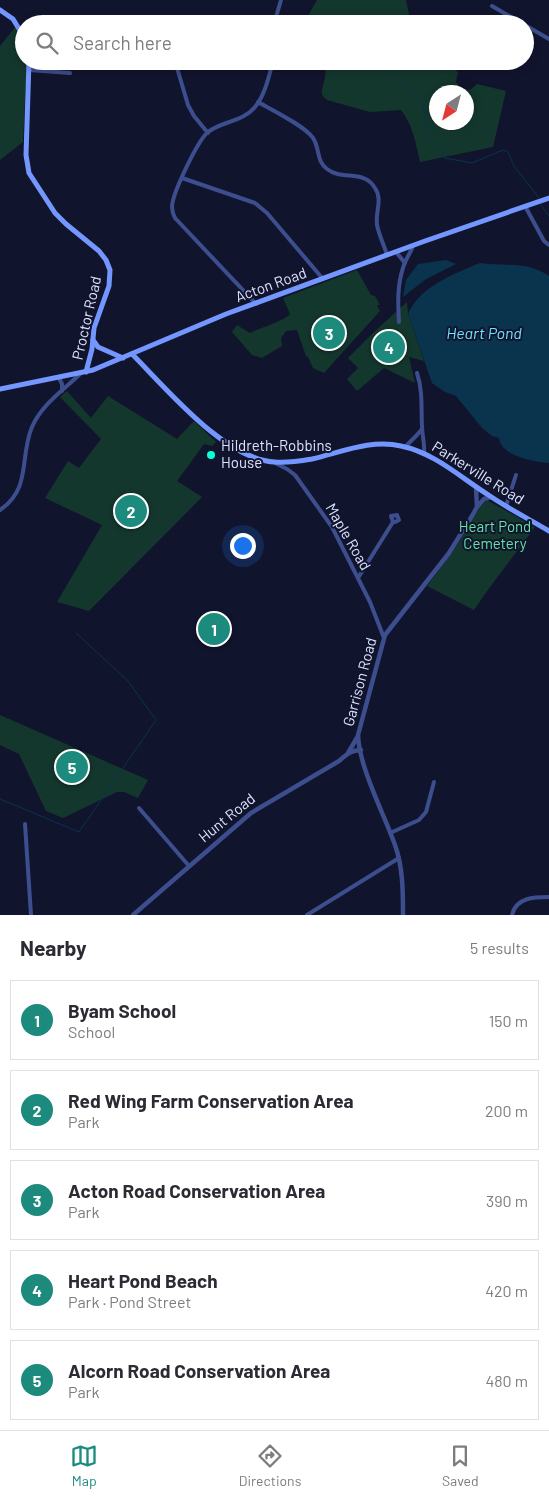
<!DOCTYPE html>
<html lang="en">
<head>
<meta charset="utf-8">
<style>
	:root { --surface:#fff; --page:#f2f2f3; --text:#2b2b33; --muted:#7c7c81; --line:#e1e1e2; --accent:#1c8a7c }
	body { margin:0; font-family:Barlow,sans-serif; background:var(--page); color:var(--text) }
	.compass { position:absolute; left:429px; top:85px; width:45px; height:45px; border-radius:50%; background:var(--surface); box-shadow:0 2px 8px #0003; rotate:216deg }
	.you { position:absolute; left:242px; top:545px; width:18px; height:18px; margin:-12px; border:4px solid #fff; border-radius:50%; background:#1a73e8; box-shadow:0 0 0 8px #1a73e833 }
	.badge { display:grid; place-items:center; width:32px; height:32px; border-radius:50%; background:var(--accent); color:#fff; font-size:16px; font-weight:700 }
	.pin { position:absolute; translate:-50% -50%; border:2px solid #fff; box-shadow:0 1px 5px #0006 }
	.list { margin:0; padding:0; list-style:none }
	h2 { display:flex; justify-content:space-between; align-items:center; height:65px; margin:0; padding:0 20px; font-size:21px }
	h2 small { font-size:16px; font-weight:400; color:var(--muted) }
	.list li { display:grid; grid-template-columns:32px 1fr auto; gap:15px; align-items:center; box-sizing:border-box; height:80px; margin:0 10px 10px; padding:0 10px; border:1px solid var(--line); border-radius:0px }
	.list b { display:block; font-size:19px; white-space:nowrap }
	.list p { margin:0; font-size:16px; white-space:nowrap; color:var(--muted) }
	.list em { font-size:16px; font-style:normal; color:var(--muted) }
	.icon { flex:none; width:28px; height:28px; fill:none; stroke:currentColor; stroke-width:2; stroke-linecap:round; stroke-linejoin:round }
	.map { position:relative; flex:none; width:549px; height:915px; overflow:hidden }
	.search { position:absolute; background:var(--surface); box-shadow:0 2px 8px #0003; left:15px; right:15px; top:15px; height:55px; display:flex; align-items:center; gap:12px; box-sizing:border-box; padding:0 18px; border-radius:28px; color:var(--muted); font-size:19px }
	.sheet { height:515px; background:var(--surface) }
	nav { display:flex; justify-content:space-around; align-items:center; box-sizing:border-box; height:70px; border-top:1px solid var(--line); background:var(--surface); font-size:14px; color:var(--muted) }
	nav a { display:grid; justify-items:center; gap:2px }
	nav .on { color:var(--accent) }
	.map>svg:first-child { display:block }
	.green { fill:#14372d; fill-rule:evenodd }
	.water { fill:#0a344d }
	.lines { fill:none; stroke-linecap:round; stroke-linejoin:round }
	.stream { stroke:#0a344d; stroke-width:1 }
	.minor { stroke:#3c4e8d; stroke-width:4 }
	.tertiary { stroke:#3c4e8d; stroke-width:4.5 }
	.secondary { stroke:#7496ff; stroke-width:5 }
	.poi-dot { fill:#09ffd6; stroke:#11142d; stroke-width:2 }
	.labels { text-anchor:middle; stroke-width:4; stroke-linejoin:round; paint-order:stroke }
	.street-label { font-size:15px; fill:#dde3ff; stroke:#11142d }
	.poi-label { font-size:15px; fill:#dde3ff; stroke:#11142d; text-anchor:start }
	.park-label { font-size:15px; fill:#65e4a2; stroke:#11142d }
	.water-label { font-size:16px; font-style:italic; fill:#6be2ff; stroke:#11142d }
</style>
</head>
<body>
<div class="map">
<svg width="549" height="915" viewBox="0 0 549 915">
	<rect width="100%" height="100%" fill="#11142d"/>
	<!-- green -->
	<g class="green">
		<polygon points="317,0 406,0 411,24 316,24 308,16"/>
		<polygon points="16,26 24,44 24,61 27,61 23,142 0,160 0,46"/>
		<path d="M325,61H443L458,72L456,82L462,89L470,90L477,84L506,91L493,147L420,162C416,144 413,125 401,110L370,112L327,100C319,94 322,90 324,82C326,76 325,68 325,61ZM436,92H466V122H436Z"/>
		<path d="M357,270L371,295L375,296L380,305H377L380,311L324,373L313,368L308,357L306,356L297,330L286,331L281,338L282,346L262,358L252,355L232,332L237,325L250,333C259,328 285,321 290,314L283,298Z"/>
		<polygon points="407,302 408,314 424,361 409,357 415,383 384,368 357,391 347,379 358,368 348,358 376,330"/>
		<polygon points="67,391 91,418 108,396 177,439 194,421 216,442 212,446 204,444 177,481 202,497 89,611 57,602 102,525 45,498 68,461 79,468 101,439 60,397"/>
		<path d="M487,500L535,527C515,555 493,581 474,610L427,586L456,547L480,507Z"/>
		<polygon points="0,715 148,780 138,798 124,792 117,792 63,818 46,811 19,754 0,745"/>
	</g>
	<!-- water -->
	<g class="water">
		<polygon points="446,260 456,264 426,279 403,297 406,280 418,264"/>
		<path d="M480,263C506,267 526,260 549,276V463C534,462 501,456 499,438L492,436L482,428L456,396L445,392L432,383L408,314C420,286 454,274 480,263Z"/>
	</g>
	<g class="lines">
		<!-- stream -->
		<g class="stream">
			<polyline points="384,61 422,102 430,138 445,158 472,163 503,150 508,152 514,166 539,198"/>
			<polyline points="541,205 549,216"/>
			<polyline points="0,799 79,832 156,720 128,681 76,633"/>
		</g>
		<!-- minor -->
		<g class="minor">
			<polyline points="492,6 523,24"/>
			<polyline points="274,24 281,0"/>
			<polyline points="525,25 549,39"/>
			<polyline points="175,61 188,105 194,116 208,133"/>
			<polyline points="29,70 70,73"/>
			<path d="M258,102C272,110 305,126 313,138C320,148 316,161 327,169C342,181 364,169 375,188C383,200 375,212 377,225C379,235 384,245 387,255"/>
			<polyline points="182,178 255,203 267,213 323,279"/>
			<polyline points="525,206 544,241 549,245"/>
			<polyline points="396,252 405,263"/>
			<path d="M256,304L175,218C173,214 172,211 172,207C172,194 198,140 208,132C222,121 243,122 255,107C265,95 269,76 273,61"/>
			<path d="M399,322C398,304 397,286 403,268C405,260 410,254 413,246"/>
			<path d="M417,373C423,391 421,408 422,426C422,435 425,444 424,454"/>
			<polyline points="59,378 62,384 62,391"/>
			<polyline points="405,447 417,435 422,429"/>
			<polyline points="275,463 287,469 295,475 332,527 370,602 384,638"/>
			<polyline points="506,506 516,475"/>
			<path d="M0,510C32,488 19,458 32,427C42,404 64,390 81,373"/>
			<polyline points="358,578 393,522 395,522 399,520 397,515 391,516 393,522"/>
			<polyline points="139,808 189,866"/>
			<polyline points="25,824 31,915"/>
			<polyline points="390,833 419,820 426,812 434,782"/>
			<polyline points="307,915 399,858"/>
			<path d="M512,915C516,897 535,897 549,897"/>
		</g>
		<!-- tertiary -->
		<g class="tertiary">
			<polyline points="477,507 484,499 491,497"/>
			<polyline points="348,753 358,736"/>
			<path d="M133,915L251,813L339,761C346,755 351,750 361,750"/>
			<path d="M403,915C403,892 403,867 395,845C384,814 359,767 358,735L385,635L449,553L472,516L477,507L476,487"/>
		</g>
		<!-- secondary -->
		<g class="secondary">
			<polyline points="0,10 13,19 24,37"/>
			<polyline points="29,61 26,155 29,173 55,213 66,224 99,251 106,260 110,270 109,286 94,328 92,349 86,372"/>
			<polyline points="93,340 98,347 123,358"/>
			<path d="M132,354C166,388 225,460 275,462C287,463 300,461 312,459C342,452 371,439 401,446C435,453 461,478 490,496C509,509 529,519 549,531"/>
			<polyline points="0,389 93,370 226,314 425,241 549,198"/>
		</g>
	</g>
	<!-- markers -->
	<circle class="poi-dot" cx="211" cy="455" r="5"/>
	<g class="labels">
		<!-- street labels -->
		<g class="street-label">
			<text transform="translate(271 285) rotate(-20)" y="5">Acton Road</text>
			<text transform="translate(87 318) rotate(-77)" y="5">Proctor Road</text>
			<text transform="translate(478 473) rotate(32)" y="5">Parkerville Road</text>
			<text transform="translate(348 537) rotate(60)" y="5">Maple Road</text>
			<text transform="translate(360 682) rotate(-75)" y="5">Garrison Road</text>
			<text transform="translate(227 818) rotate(-39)" y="5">Hunt Road</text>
		</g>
		<!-- poi labels -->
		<g class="poi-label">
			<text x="221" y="451">Hildreth-Robbins<tspan x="221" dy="17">House</tspan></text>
		</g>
		<!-- park labels -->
		<g class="park-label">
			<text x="495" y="532">Heart Pond<tspan x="495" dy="17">Cemetery</tspan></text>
		</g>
		<!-- water labels -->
		<g class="water-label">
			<text x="484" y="339">Heart Pond</text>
		</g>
	</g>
</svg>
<svg class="compass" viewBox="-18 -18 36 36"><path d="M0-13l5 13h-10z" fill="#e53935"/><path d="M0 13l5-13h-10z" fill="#7c7c81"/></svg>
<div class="you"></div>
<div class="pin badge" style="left:214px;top:629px">1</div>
<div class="pin badge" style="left:131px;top:511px">2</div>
<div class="pin badge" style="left:329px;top:333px">3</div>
<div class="pin badge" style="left:389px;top:347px">4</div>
<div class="pin badge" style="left:72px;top:767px">5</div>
<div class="search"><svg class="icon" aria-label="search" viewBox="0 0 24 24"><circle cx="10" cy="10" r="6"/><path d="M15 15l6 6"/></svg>Search here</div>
</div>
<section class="sheet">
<h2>Nearby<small>5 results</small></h2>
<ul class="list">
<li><span class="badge">1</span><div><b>Byam School</b><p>School</p></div><em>150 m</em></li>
<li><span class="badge">2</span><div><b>Red Wing Farm Conservation Area</b><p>Park</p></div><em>200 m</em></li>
<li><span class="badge">3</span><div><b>Acton Road Conservation Area</b><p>Park</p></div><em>390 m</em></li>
<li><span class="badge">4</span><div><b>Heart Pond Beach</b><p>Park · Pond Street</p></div><em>420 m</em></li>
<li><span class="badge">5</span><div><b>Alcorn Road Conservation Area</b><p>Park</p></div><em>480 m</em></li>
</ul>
</section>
<nav>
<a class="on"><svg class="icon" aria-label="map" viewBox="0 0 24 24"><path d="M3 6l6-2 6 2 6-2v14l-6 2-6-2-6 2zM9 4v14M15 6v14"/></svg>Map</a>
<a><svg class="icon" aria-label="directions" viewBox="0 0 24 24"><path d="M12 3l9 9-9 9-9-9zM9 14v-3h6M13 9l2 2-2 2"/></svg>Directions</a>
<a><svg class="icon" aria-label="saved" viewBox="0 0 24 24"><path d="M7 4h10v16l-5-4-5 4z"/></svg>Saved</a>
</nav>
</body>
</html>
